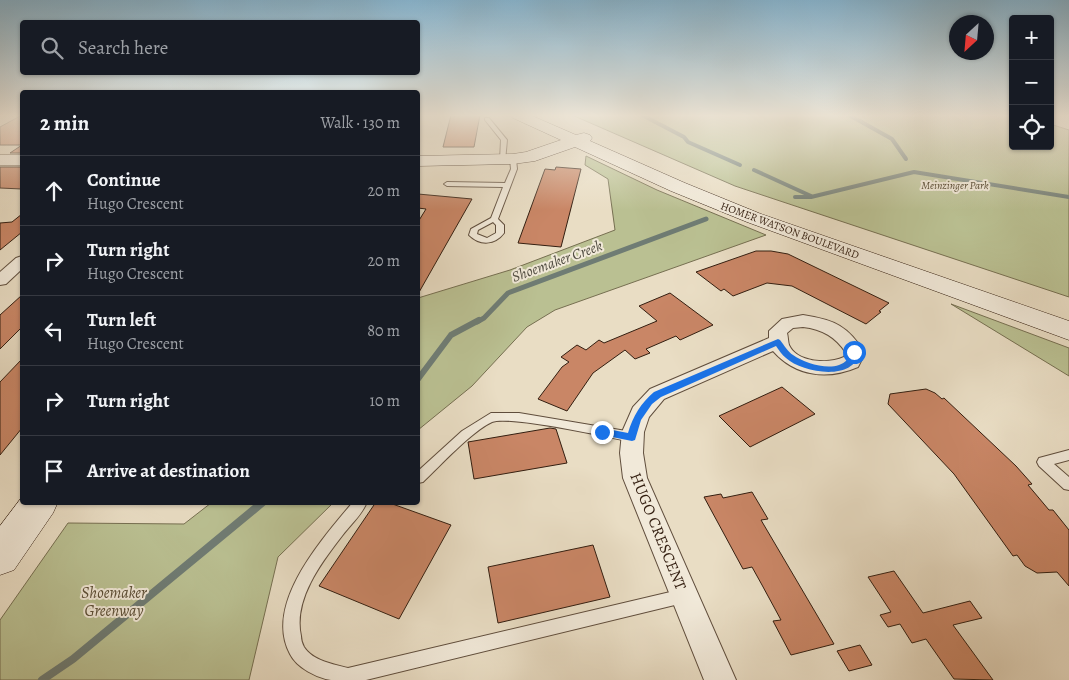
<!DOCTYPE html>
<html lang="en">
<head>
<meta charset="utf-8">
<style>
	:root { --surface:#171b24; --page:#242831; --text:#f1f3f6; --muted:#9ea1a6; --line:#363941 }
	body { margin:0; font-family:Alegreya,serif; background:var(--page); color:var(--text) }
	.controls { position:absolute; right:15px; top:15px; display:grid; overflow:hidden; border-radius:5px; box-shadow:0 1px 4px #0004 }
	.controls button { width:45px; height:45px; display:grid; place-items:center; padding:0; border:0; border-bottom:1px solid var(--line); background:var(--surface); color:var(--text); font:25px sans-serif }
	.compass { position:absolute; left:949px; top:15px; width:45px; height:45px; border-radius:50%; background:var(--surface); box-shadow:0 1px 4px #0004; rotate:206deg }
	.stop { position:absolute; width:15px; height:15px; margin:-11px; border:4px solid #1a73e8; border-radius:50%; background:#fff }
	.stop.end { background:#1a73e8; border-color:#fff; box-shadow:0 1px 5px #0008 }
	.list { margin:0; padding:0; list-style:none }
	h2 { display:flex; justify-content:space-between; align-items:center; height:65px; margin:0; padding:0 20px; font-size:21px }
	h2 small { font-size:16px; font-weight:400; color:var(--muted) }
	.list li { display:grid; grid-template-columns:32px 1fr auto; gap:15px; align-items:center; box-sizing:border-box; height:70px; padding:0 20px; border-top:1px solid var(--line) }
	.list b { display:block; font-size:19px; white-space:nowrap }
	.list p { margin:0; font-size:16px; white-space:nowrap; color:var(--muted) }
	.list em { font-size:16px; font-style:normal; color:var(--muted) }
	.icon { flex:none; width:28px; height:28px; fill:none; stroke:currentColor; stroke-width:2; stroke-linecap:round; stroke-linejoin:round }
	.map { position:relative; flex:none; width:1069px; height:680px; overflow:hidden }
	.search { position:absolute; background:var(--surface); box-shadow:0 1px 4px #0004; left:20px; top:20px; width:400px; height:55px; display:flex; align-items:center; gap:12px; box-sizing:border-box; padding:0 18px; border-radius:5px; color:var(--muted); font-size:19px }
	.panel { position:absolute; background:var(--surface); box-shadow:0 1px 4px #0004; left:20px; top:90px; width:400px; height:415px; border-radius:5px }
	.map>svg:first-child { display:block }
	.green { fill:#bac092; stroke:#766f51 }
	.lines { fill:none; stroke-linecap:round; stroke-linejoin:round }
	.stream-far3 { stroke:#6f7c74; stroke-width:4 }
	.stream-far2 { stroke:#6f7c74; stroke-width:5 }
	.stream-far1 { stroke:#6f7c74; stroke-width:6 }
	.stream { stroke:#6f7c74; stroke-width:8 }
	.building { fill:#c98666; stroke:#331e10 }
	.lane-casing { stroke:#604e3d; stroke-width:2 }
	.street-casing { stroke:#604e3d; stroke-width:2 }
	.secondary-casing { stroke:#331e10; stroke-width:1 }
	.lane { fill:#f1e9d9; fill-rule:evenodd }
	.street { fill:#f1e9d9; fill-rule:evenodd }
	.secondary { fill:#f1e9d9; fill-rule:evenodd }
	.route { fill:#1a73e8 }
	.labels { text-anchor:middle; stroke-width:4; stroke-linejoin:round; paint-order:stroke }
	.far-park-label { font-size:11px; font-style:italic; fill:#5c4f37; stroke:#f1e9d9 }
	.far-street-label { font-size:11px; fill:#331e10; stroke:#f1e9d9 }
	.water-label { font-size:15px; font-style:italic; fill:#514d42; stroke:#f1e9d9 }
	.near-street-label { font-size:16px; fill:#331e10; stroke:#f1e9d9 }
	.near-park-label { font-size:16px; font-style:italic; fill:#5c4f37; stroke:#f1e9d9 }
</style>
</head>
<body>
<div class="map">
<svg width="1069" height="680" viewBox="0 0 1069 680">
	<rect width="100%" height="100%" fill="#e9ddc4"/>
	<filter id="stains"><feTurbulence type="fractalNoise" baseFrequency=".004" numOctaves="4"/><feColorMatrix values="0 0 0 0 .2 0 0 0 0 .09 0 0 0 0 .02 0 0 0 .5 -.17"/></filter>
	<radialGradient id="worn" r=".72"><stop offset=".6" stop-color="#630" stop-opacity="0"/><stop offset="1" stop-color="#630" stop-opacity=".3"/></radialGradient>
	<!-- green -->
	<g class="green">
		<polygon points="572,115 1013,115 1013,146 1050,146 1050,124 1069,130 1069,297 735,186"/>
		<polygon points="586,156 657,190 766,235 555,310 527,327 472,386 418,430 418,298 510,270 615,230 608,179 585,165"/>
		<polygon points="951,304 1069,348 1069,376"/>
		<polygon points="211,503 333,503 278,557 249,680 0,680 0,620 68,523 184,524"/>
	</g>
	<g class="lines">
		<!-- stream-far3 -->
		<g class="stream-far3">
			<polyline points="642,115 684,137 688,142 740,165"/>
			<polyline points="849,115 892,139 906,159"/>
			<polyline points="754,170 811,196"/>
			<polyline points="795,197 811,197 914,172 1069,197"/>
		</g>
		<!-- stream-far2 -->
		<polyline class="stream-far2" points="477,322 484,318 508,293 706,219"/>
		<!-- stream-far1 -->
		<polyline class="stream-far1" points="418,379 451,335 479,320"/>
		<!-- stream -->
		<polyline class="stream" points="42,680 73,659 263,502"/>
	</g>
	<!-- building -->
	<g class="building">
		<polygon points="22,115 22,153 10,153 22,145 0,145 0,127"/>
		<polygon points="451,115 480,115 474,147 443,147"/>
		<polygon points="0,167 22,167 22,189 0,188"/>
		<polygon points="556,167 581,169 561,247 518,243 545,169 555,170"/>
		<polygon points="418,194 472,199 418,294 418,222 426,209 418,208"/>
		<polygon points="22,214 22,232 0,250 0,223 12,222"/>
		<polygon points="756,251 771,251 788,254 889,303 879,311 881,312 866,324 792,286 767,283 733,296 724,289 721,291 696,272"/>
		<polygon points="670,293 713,325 680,340 676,336 646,349 650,353 635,359 625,350 593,373 567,411 538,399 562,367 569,362 561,357 577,345 586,350 599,340 604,343 657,321 639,306"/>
		<polygon points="22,295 22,327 0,349 0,315"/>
		<polygon points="22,359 22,428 0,455 0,382"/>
		<polygon points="782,387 815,414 750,447 719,416"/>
		<polygon points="926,389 935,393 942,399 944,398 1016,466 1032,484 1028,485 1049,510 1053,510 1069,530 1069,586 1057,572 1037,573 1025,566 1017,555 1013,556 954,474 888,404 890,394"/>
		<polygon points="550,428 556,429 567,463 474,479 468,442"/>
		<polygon points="752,492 768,519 761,520 834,644 791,655 773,621 781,620 762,585 752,567 743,569 704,497 721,494 723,498"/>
		<polygon points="376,502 387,502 451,525 399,619 319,586"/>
		<polygon points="593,545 610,597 498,623 488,567"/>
		<polygon points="894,571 923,613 970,601 982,618 953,625 993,680 954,679 926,639 912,643 900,624 888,627 880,615 891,612 868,577"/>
		<polygon points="860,645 872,665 849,671 837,651"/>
	</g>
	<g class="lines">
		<!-- lane casing -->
		<g class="lane-casing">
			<g id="lane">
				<polygon points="485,118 489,118 507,140 505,161 500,160 501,140 485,120"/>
				<path d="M513,157L516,159L517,169L498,219L504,225V233C495,245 480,246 469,235L471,229L491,218L503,187L447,186L444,184L447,182L505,183L511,169L510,159ZM493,222L496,225V233L487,238L477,234L478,230Z"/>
				<path d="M491,413H519L632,432L636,434L638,437L636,440L632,442C608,437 509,415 492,422C472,431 440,466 423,482L418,483V471L462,431Z"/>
				<polygon points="1069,450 1069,460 1054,464 1069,477 1069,490 1064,489 1039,466 1037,462 1039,458"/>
				<path d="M353,502H367C362,515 350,525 342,536C321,563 293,600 301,636C301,640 302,643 304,647C313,661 333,664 348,668L683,589L688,591L691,596L688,601L683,603L366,680C355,680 342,680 331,680C317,678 297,668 290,654C263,604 323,538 353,502Z"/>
			</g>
		</g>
		<!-- street casing -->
		<g class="street-casing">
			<g id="street">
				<polygon points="22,256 22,269 6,284 0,285 0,272 16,258"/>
				<path d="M803,315C835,320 848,326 865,353L858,367C828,380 796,377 773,351L664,399L649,417L644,432L643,453L647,478L736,680H704L623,478L620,453L622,432L633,407L650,389L769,338V331L782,319ZM803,327C822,329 836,337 846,353L844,357C829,364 797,363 789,345C788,342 788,336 787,333L793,328Z"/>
			</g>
		</g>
		<!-- secondary casing -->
		<g class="secondary-casing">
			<g id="secondary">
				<polygon points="510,115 530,115 576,135 584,133 590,135 592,138 590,141 685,183 761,214 1069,321 1069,340 747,222 671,191 575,147 535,161 513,164 418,166 418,156 513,154 526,152 561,140 513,118"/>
				<rect x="0" y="155" width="22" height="10"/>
				<polygon points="22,497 22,502 58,502 53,513 14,570 0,575 0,526"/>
			</g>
		</g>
		<!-- lane -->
		<use href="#lane" class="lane"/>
		<!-- street -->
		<use href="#street" class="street"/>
		<!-- secondary -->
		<use href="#secondary" class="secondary"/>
	</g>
	<!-- sky -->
	<linearGradient id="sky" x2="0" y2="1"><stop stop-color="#87b7d4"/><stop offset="0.55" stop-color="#f5f0e4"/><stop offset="1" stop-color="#f5f0e4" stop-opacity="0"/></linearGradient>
	<rect width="1069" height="210" fill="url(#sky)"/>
	<!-- route -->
	<path class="route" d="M778,339L780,340C784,345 788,352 793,355C806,364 835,373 847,360C850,357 850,354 851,350L854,349L859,352C855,382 802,373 786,358C782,355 779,350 776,346L661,397L652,404L641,420L635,440L632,441L602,435L597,432L602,428L628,433C633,416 641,403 654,392Z"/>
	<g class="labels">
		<!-- far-park labels -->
		<g class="far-park-label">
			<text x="955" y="189">Meinzinger Park</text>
		</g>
		<!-- far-street labels -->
		<g class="far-street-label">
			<text transform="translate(790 230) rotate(20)" y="4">HOMER WATSON BOULEVARD</text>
		</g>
		<!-- water labels -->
		<g class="water-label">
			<text transform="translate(557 261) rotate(-20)" y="5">Shoemaker Creek</text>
		</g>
		<!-- near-street labels -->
		<g class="near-street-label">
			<text transform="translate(659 531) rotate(68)" y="6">HUGO CRESCENT</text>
		</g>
		<!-- near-park labels -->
		<g class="near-park-label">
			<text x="114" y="598">Shoemaker<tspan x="114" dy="18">Greenway</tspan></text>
		</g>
	</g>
	<rect width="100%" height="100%" filter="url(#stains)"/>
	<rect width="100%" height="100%" fill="url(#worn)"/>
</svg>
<div class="controls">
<button>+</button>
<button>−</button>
<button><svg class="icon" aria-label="locate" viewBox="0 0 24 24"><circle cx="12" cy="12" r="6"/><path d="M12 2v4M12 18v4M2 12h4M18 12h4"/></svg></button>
</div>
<svg class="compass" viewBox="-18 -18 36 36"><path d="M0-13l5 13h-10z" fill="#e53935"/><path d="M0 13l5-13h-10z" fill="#9ea1a6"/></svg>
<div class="stop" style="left:854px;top:352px"></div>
<div class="stop end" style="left:602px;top:432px"></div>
<div class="search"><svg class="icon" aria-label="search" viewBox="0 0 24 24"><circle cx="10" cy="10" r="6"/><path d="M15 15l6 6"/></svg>Search here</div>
<section class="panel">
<h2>2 min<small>Walk · 130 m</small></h2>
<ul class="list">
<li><svg class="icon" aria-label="ahead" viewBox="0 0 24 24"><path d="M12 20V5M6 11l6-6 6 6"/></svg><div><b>Continue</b><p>Hugo Crescent</p></div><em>20 m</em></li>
<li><svg class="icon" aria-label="right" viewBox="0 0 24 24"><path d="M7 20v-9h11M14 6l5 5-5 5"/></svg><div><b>Turn right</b><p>Hugo Crescent</p></div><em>20 m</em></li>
<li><svg class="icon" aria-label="left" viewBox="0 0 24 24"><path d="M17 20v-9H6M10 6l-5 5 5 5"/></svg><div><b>Turn left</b><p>Hugo Crescent</p></div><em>80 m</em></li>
<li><svg class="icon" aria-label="right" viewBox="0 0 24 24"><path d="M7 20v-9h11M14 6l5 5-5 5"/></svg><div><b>Turn right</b></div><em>10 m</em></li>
<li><svg class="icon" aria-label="arrive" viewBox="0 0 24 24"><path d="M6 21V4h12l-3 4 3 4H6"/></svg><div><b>Arrive at destination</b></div></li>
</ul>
</section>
</div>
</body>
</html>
